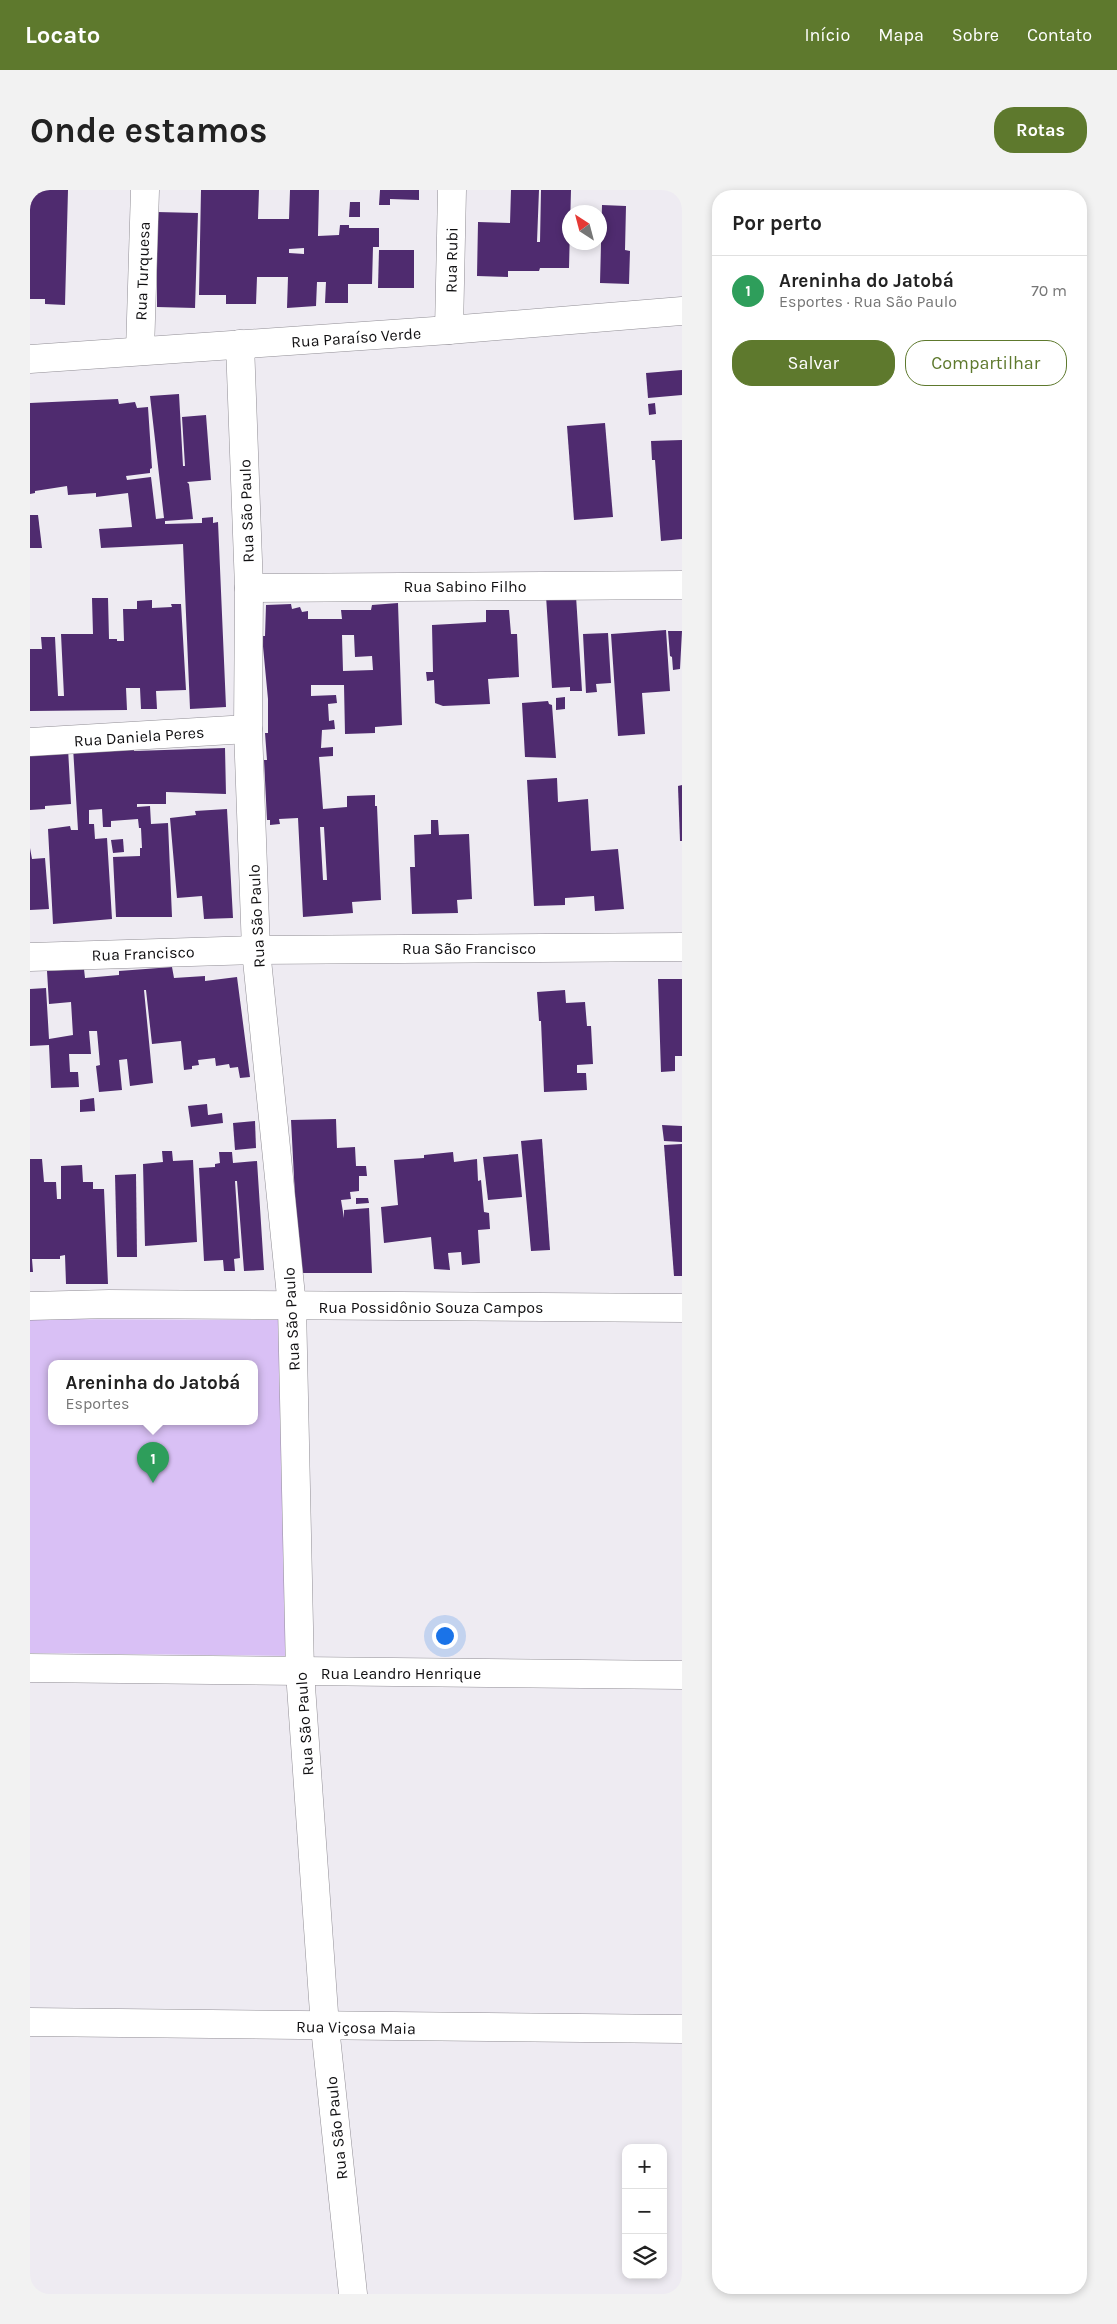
<!DOCTYPE html>
<html lang="pt">
<head>
<meta charset="utf-8">
<style>
	:root { --surface:#fff; --page:#f2f2f2; --text:#222; --muted:#767676; --line:#e0e0e0; --accent:#5e792d }
	body { margin:0; font-family:Karla,sans-serif; background:var(--page); color:var(--text) }
	.controls { position:absolute; right:15px; bottom:15px; display:grid; overflow:hidden; border-radius:10px; box-shadow:0 2px 8px #0003 }
	.controls button { width:45px; height:45px; display:grid; place-items:center; padding:0; border:0; border-bottom:1px solid var(--line); background:var(--surface); color:var(--text); font:25px sans-serif }
	.compass { position:absolute; left:532px; top:15px; width:45px; height:45px; border-radius:50%; background:var(--surface); box-shadow:0 2px 8px #0003; rotate:324deg }
	.you { position:absolute; left:414px; top:1445px; width:18px; height:18px; margin:-12px; border:4px solid #fff; border-radius:50%; background:#1a73e8; box-shadow:0 0 0 8px #1a73e833 }
	.badge { display:grid; place-items:center; width:32px; height:32px; border-radius:50%; background:var(--accent); color:#fff; font-size:16px; font-weight:700 }
	.pin { position:absolute; translate:-50% -41px; filter:drop-shadow(0 1px 2px #0008) }
	.pin::after { content:''; position:absolute; top:26px; width:18px; height:15px; background:inherit; clip-path:polygon(0 0,100% 0,50% 100%) }
	.popup { position:absolute; left:18px; top:1170px; width:210px; height:65px; box-sizing:border-box; display:grid; place-content:center; border-radius:10px; background:var(--surface); filter:drop-shadow(0 1px 4px #0005); font-size:16px; white-space:nowrap; color:var(--muted) }
	.popup b { font-size:19px; color:var(--text) }
	.popup::after { content:''; position:absolute; left:50%; top:100%; margin-left:-10px; border:10px solid transparent; border-top-color:var(--surface) }
	.list { margin:0; padding:0; list-style:none }
	h2 { display:flex; justify-content:space-between; align-items:center; height:65px; margin:0; padding:0 20px; font-size:21px }
	h2 small { font-size:16px; font-weight:400; color:var(--muted) }
	.list li { display:grid; grid-template-columns:32px 1fr auto; gap:15px; align-items:center; box-sizing:border-box; height:70px; padding:0 20px; border-top:1px solid var(--line) }
	.list b { display:block; font-size:19px; white-space:nowrap }
	.list p { margin:0; font-size:16px; white-space:nowrap; color:var(--muted) }
	.list em { font-size:16px; font-style:normal; color:var(--muted) }
	.actions { display:flex; gap:10px; padding:15px 20px }
	.actions a { flex:1; padding:11px 0; border:1px solid var(--accent); border-radius:20px; text-align:center; font-size:18px; color:var(--accent) }
	.actions .main { background:var(--accent); color:#fff }
	.icon { flex:none; width:28px; height:28px; fill:none; stroke:currentColor; stroke-width:2; stroke-linecap:round; stroke-linejoin:round }
	.map { position:relative; flex:none; width:652px; height:2104px; overflow:hidden; border-radius:20px }
	header { display:flex; align-items:center; gap:30px; box-sizing:border-box; height:70px; padding:0 25px; background:var(--accent); color:#fff }
	header strong { font-size:24px }
	nav { display:flex; gap:28px; margin-inline-start:auto; font-size:18px }
	.intro { display:flex; align-items:center; justify-content:space-between; box-sizing:border-box; height:120px; padding:0 30px }
	h1 { margin:0; font-size:35px }
	.button { padding:12px 22px; border-radius:20px; background:var(--accent); color:#fff; font-size:18px; font-weight:700 }
	main { display:flex; gap:30px; padding:0 30px }
	aside { flex:1; background:var(--surface); border-radius:20px; box-shadow:0 2px 8px #0003 }
	.map>svg:first-child { display:block }
	.green { fill:#d9c0f5; fill-rule:evenodd }
	.building { fill:#4f2b6f; fill-rule:evenodd }
	.lines { fill:none; stroke-linecap:round; stroke-linejoin:round }
	.minor-casing { stroke:#918e95; stroke-width:29 }
	.minor { stroke:#fff; stroke-width:28 }
	.labels { text-anchor:middle; stroke-width:5; stroke-linejoin:round; paint-order:stroke }
	.street-label { font-size:16px; fill:#111012; stroke:#fff }
</style>
</head>
<body>
<header>
<strong>Locato</strong>
<nav><a>Início</a><a>Mapa</a><a>Sobre</a><a>Contato</a></nav>
</header>
<div class="intro"><h1>Onde estamos</h1><a class="button">Rotas</a></div>
<main>
<div class="map">
<svg width="652" height="2104" viewBox="0 0 652 2104">
	<rect width="100%" height="100%" fill="#eeebf2"/>
	<!-- green -->
	<path class="green" d="M0,1129L255,1130L264,1466L0,1463ZM22,1174H224V1232H22Z"/>
	<!-- building -->
	<g class="building">
		<polygon points="0,0 38,0 35,115 15,114 15,109 0,109"/>
		<path d="M171,0H229L228,29H259L260,0H289L288,46L309,45L310,35H319V38H349V57H343L342,94H318V113H295L296,92H287L286,116L257,118L258,87H227L226,114H196V105H169ZM274,58V64L259,63V59Z"/>
		<polygon points="350,0 389,0 389,10 360,9 360,15 349,15"/>
		<polygon points="481,0 509,0 507,52 510,52 511,0 541,0 539,78 510,78 509,81 478,81 478,87 447,86 448,32 480,33"/>
		<polygon points="320,12 330,12 330,27 319,27"/>
		<polygon points="572,15 596,16 595,60 600,61 599,94 570,93"/>
		<polygon points="127,22 168,23 165,118 127,117"/>
		<polygon points="349,60 384,60 384,98 348,98"/>
		<polygon points="652,180 652,205 618,208 616,183"/>
		<polygon points="149,204 153,276 155,276 152,227 176,225 181,290 157,292 159,294 163,329 135,331 135,334 172,333 172,328 183,327 183,333 188,332 196,517 160,519 153,354 71,358 69,339 102,337 98,303 66,307 66,303 38,305 37,296 5,301 5,303 0,304 0,213 88,209 89,214 105,212 107,218 118,217 122,278 120,279 120,283 96,286 97,290 121,287 126,329 134,328 120,206"/>
		<polygon points="625,213 626,224 619,225 618,214"/>
		<polygon points="575,233 583,327 544,330 537,236"/>
		<polygon points="652,250 652,349 631,351 625,270 622,270 621,251"/>
		<polygon points="0,325 8,325 12,358 0,358"/>
		<polygon points="516,406 546,406 552,501 540,501 540,497 522,498"/>
		<polygon points="62,408 78,408 79,449 87,449 87,451 94,451 93,419 107,419 107,411 122,410 122,418 142,417 141,414 151,414 156,500 126,501 127,519 111,519 110,498 96,498 97,520 0,521 0,459 12,459 11,447 25,447 28,506 34,506 31,444 63,444"/>
		<path d="M368,413L372,535L345,537V543L315,544L314,495H281V506L306,505L307,513L298,514L299,531L304,530L305,539L292,540L291,558L303,557V566L289,567L293,619L317,617V606L345,605V616H347L351,710L322,712L323,723L273,727L268,628L249,629L250,634L240,635V630H237L234,570H237L235,543H238V509L232,446H235L236,415L261,414L262,419L270,417L272,422L278,421V429H312L311,420H341L342,415ZM312,445H324L325,467L342,466L343,480L313,481ZM290,637H294L297,690H293Z"/>
		<polygon points="456,420 479,420 481,444 487,444 489,487 458,489 460,514 413,516 405,513 404,490 397,491 396,482 403,482 402,435 456,432"/>
		<polygon points="636,440 640,501 612,503 615,544 588,546 581,444"/>
		<polygon points="638,441 652,441 650,479 643,480 642,467 640,466"/>
		<polygon points="578,443 581,493 566,494 567,502 556,503 553,444"/>
		<polygon points="535,507 535,519 526,520 526,508"/>
		<polygon points="518,511 519,514 522,515 526,568 495,567 492,513"/>
		<polygon points="43,557 104,557 104,561 195,558 196,604 136,602 136,614 107,614 107,617 120,616 121,634 138,633 142,727 86,727 83,667 110,666 110,658 112,658 111,638 109,638 108,629 81,631 81,637 73,637 72,619 59,620 59,634 64,634 65,649 77,648 82,729 23,734 18,639 40,636 41,640 48,640"/>
		<polygon points="38,558 41,614 15,616 15,619 0,620 0,560"/>
		<polygon points="527,588 528,612 558,609 561,661 588,659 594,719 565,721 564,706 535,708 535,715 504,716 497,590"/>
		<polygon points="652,595 652,651 650,651 648,596"/>
		<polygon points="197,619 203,728 174,729 172,706 147,708 140,628 166,625 165,621"/>
		<polygon points="401,630 408,630 409,645 439,644 442,709 427,710 428,723 382,724 380,677 385,677 384,645 401,644"/>
		<polygon points="93,649 94,662 83,663 81,650"/>
		<polygon points="0,658 2,669 15,668 19,719 0,720"/>
		<polygon points="142,777 144,788 175,786 175,791 207,787 220,887 210,888 208,877 200,878 199,874 186,876 185,868 168,870 169,875 162,876 162,879 154,880 151,851 122,854 116,800 114,800 123,893 100,896 97,869 89,870 92,900 69,902 66,876 70,875 67,841 59,841 61,864 39,864 40,882 48,882 49,897 21,898 19,855 0,856 0,799 16,798 19,849 43,845 41,812 19,814 17,781 54,779 55,788 89,785 89,781"/>
		<polygon points="628,789 652,789 652,866 645,866 645,881 631,882"/>
		<polygon points="535,800 536,813 555,812 557,836 561,836 563,874 547,875 547,883 556,883 557,900 514,902 511,831 509,831 507,802"/>
		<polygon points="64,908 65,921 50,922 50,910"/>
		<polygon points="177,914 178,925 192,923 193,933 161,937 158,916"/>
		<polygon points="306,929 307,958 325,957 326,976 336,976 337,986 329,986 329,1001 320,1002 321,1009 311,1010 314,1028 314,1020 339,1018 342,1083 269,1083 261,930"/>
		<polygon points="225,931 226,958 205,960 203,933"/>
		<polygon points="632,935 652,936 652,952 634,951"/>
		<polygon points="512,949 520,1060 501,1061 491,951"/>
		<polygon points="652,954 652,1086 644,1086 634,955"/>
		<polygon points="132,961 142,961 143,971 163,970 167,1052 115,1056 113,974 133,972"/>
		<polygon points="189,962 202,962 203,973 227,971 234,1080 214,1081 207,991 205,991 210,1068 204,1069 205,1081 194,1081 193,1070 174,1071 169,978 185,977 185,974 190,973"/>
		<polygon points="423,962 424,972 447,969 448,991 451,990 454,1022 459,1023 460,1039 448,1040 450,1073 432,1075 431,1062 418,1063 420,1080 404,1079 401,1047 354,1053 351,1017 368,1015 364,970 394,968 394,965"/>
		<polygon points="488,964 492,1007 458,1010 453,967"/>
		<polygon points="0,969 12,969 14,992 26,992 27,1009 31,1009 31,976 52,975 53,992 63,992 63,999 74,999 78,1094 36,1094 35,1065 30,1066 30,1069 2,1069 3,1082 0,1082"/>
		<polygon points="106,984 107,1067 87,1067 85,985"/>
		<polygon points="326,1008 338,1008 339,1013 326,1014"/>
	</g>
	<g class="lines">
		<!-- minor casing -->
		<g class="minor-casing">
			<g id="minor">
				<polyline points="419,140 422,0"/>
				<polyline points="210,154 219,398 218,539 226,760 262,1116 270,1482 295,1837 323,2104"/>
				<polyline points="110,161 115,0"/>
				<polyline points="0,169 419,140 652,121"/>
				<polyline points="219,398 652,395"/>
				<polyline points="0,552 218,539"/>
				<polyline points="0,767 226,760 652,757"/>
				<polyline points="0,1116 79,1114 652,1118"/>
				<polyline points="0,1478 652,1485"/>
				<polyline points="0,1832 652,1839"/>
			</g>
		</g>
		<!-- minor -->
		<use href="#minor" class="minor"/>
	</g>
	<g class="labels">
		<!-- street labels -->
		<g class="street-label">
			<text transform="translate(421 70) rotate(-89)" y="6">Rua Rubi</text>
			<text transform="translate(112 81) rotate(-88)" y="6">Rua Turquesa</text>
			<text transform="translate(326 147) rotate(-4)" y="6">Rua Paraíso Verde</text>
			<text transform="translate(216 321) rotate(-92)" y="6">Rua São Paulo</text>
			<text x="435" y="402">Rua Sabino Filho</text>
			<text transform="translate(109 546) rotate(-4)" y="6">Rua Daniela Peres</text>
			<text transform="translate(226 726) rotate(-93)" y="6">Rua São Paulo</text>
			<text x="439" y="764">Rua São Francisco</text>
			<text transform="translate(113 763) rotate(-2)" y="6">Rua Francisco</text>
			<text x="401" y="1123">Rua Possidônio Souza Campos</text>
			<text transform="translate(261 1129) rotate(-93)" y="6">Rua São Paulo</text>
			<text x="371" y="1489">Rua Leandro Henrique</text>
			<text transform="translate(274 1534) rotate(-94)" y="6">Rua São Paulo</text>
			<text transform="translate(326 1837) rotate(1)" y="6">Rua Viçosa Maia</text>
			<text transform="translate(306 1938) rotate(-96)" y="6">Rua São Paulo</text>
		</g>
	</g>
</svg>
<div class="controls">
<button>+</button>
<button>−</button>
<button><svg class="icon" aria-label="layers" viewBox="0 0 24 24"><path d="M12 4l9 5-9 5-9-5zM3 14l9 5 9-5"/></svg></button>
</div>
<svg class="compass" viewBox="-18 -18 36 36"><path d="M0-13l5 13h-10z" fill="#e53935"/><path d="M0 13l5-13h-10z" fill="#767676"/></svg>
<div class="you"></div>
<div class="pin badge" style="left:123px;top:1293px;background:#2e9e5b">1</div>
<div class="popup"><b>Areninha do Jatobá</b>Esportes</div>
</div>
<aside>
<h2>Por perto<small></small></h2>
<ul class="list">
<li><span class="badge" style="background:#2e9e5b">1</span><div><b>Areninha do Jatobá</b><p>Esportes · Rua São Paulo</p></div><em>70 m</em></li>
</ul>
<div class="actions"><a class="main">Salvar</a><a>Compartilhar</a></div>
</aside>
</main>
</body>
</html>
